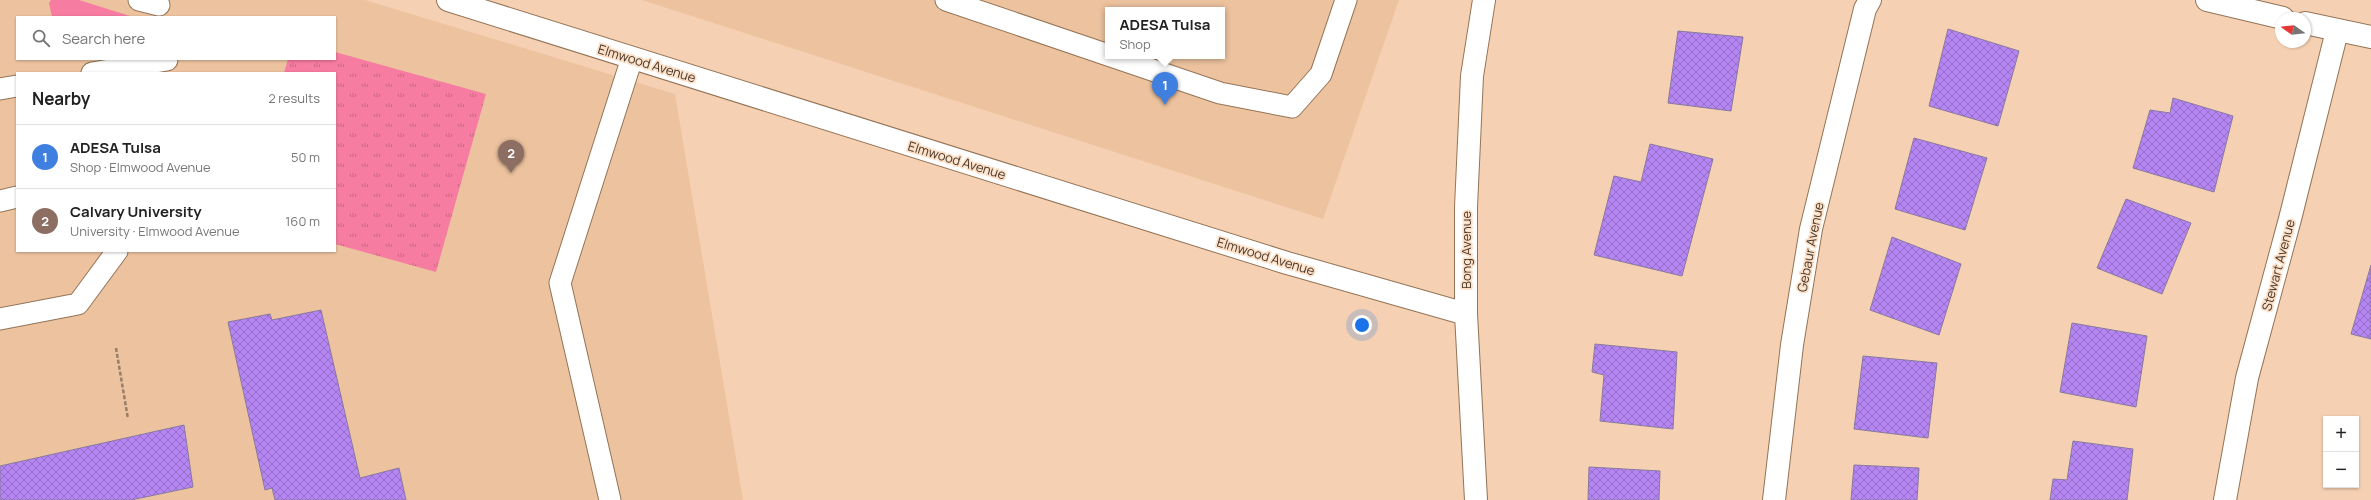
<!DOCTYPE html>
<html lang="en">
<head>
<meta charset="utf-8">
<style>
	:root { --surface:#fff; --page:#f2f2f2; --text:#222; --muted:#767676; --line:#e0e0e0; --accent:#7c3aed }
	body { margin:0; font-family:Manrope,sans-serif; background:var(--page); color:var(--text) }
	.controls { position:absolute; right:12px; bottom:12px; display:grid; overflow:hidden; border-radius:0px; box-shadow:0 1px 3px #0004 }
	.controls button { width:36px; height:36px; display:grid; place-items:center; padding:0; border:0; border-bottom:1px solid var(--line); background:var(--surface); color:var(--text); font:20px sans-serif }
	.compass { position:absolute; left:2275px; top:12px; width:36px; height:36px; border-radius:50%; background:var(--surface); box-shadow:0 1px 3px #0004; rotate:285deg }
	.you { position:absolute; left:1362px; top:325px; width:14px; height:14px; margin:-10px; border:3px solid #fff; border-radius:50%; background:#1a73e8; box-shadow:0 0 0 6px #1a73e833 }
	.badge { display:grid; place-items:center; width:26px; height:26px; border-radius:50%; background:var(--accent); color:#fff; font-size:13px; font-weight:700 }
	.pin { position:absolute; translate:-50% -33px; filter:drop-shadow(0 1px 2px #0008) }
	.pin::after { content:''; position:absolute; top:21px; width:14px; height:12px; background:inherit; clip-path:polygon(0 0,100% 0,50% 100%) }
	.popup { position:absolute; left:1105px; top:7px; width:120px; height:52px; box-sizing:border-box; display:grid; place-content:center; border-radius:0px; background:var(--surface); filter:drop-shadow(0 1px 3px #0005); font-size:13px; white-space:nowrap; color:var(--muted) }
	.popup b { font-size:15px; color:var(--text) }
	.popup::after { content:''; position:absolute; left:50%; top:100%; margin-left:-8px; border:8px solid transparent; border-top-color:var(--surface) }
	.list { margin:0; padding:0; list-style:none }
	h2 { display:flex; justify-content:space-between; align-items:center; height:52px; margin:0; padding:0 16px; font-size:17px }
	h2 small { font-size:13px; font-weight:400; color:var(--muted) }
	.list li { display:grid; grid-template-columns:26px 1fr auto; gap:12px; align-items:center; box-sizing:border-box; height:64px; padding:0 16px; border-top:1px solid var(--line) }
	.list b { display:block; font-size:15px; white-space:nowrap }
	.list p { margin:0; font-size:13px; white-space:nowrap; color:var(--muted) }
	.list em { font-size:13px; font-style:normal; color:var(--muted) }
	.icon { flex:none; width:22px; height:22px; fill:none; stroke:currentColor; stroke-width:2; stroke-linecap:round; stroke-linejoin:round }
	.map { position:relative; flex:none; width:2371px; height:500px; overflow:hidden }
	.search { position:absolute; background:var(--surface); box-shadow:0 1px 3px #0004; left:16px; top:16px; width:320px; height:44px; display:flex; align-items:center; gap:10px; box-sizing:border-box; padding:0 14px; border-radius:0px; color:var(--muted); font-size:15px }
	.panel { position:absolute; background:var(--surface); box-shadow:0 1px 3px #0004; left:16px; top:72px; width:320px; height:180px; border-radius:0px }
	.map>svg:first-child { display:block }
	.built { fill:#edc39f; fill-rule:evenodd }
	.green { fill:#f77ca1 }
	.park { fill:url(#park-tufts) }
	.building { fill:url(#building-cross-hatch); stroke:#88799e }
	.lines { fill:none; stroke-linecap:round; stroke-linejoin:round }
	.service-casing { stroke:#947457; stroke-width:23 }
	.minor-casing { stroke:#947457; stroke-width:24 }
	.path { stroke:#977e69; stroke-width:2.5; stroke-dasharray:4 2; stroke-linecap:butt }
	.service { stroke:#fff; stroke-width:21 }
	.minor { stroke:#fff; stroke-width:22 }
	.labels { text-anchor:middle; stroke-width:3.5; stroke-linejoin:round; paint-order:stroke }
	.street-label { font-size:13px; fill:#46382b; stroke:#fcdfc6 }
</style>
</head>
<body>
<div class="map">
<svg width="2371" height="500" viewBox="0 0 2371 500">
	<defs>
		<pattern id="park-tufts" width="24" height="20" patternUnits="userSpaceOnUse"><rect width="24" height="20" fill="#f77ca1"/><path d="M3 7l-1-3M5 7V3M7 7l1-3M15 17l-1-3M17 17v-4M19 17l1-3" fill="none" stroke="#ca6783"/></pattern>
		<pattern id="building-cross-hatch" width="8" height="8" patternUnits="userSpaceOnUse"><rect width="8" height="8" fill="#b585f3"/><path d="M0 0l8 8M0 8l8-8" fill="none" stroke="#956ec5"/></pattern>
	</defs>
	<rect width="100%" height="100%" fill="#f5d0b2"/>
	<!-- built -->
	<g class="built">
		<path d="M0,0H365L675,94L743,500H0ZM17,17H335V59H17ZM17,73H335V251H17Z"/>
		<path d="M642,0H1399L1323,219ZM1108,10H1222V56H1108Z"/>
	</g>
	<!-- green -->
	<polygon class="green" points="51,0 79,0 133,17 52,17 49,3"/>
	<!-- park -->
	<polygon class="park" points="335,52 486,94 436,272 335,244 335,73 284,73 288,59 335,59"/>
	<!-- building -->
	<g class="building">
		<polygon points="1948,29 2019,51 1998,126 1929,106"/>
		<polygon points="1678,31 1743,37 1731,111 1668,103"/>
		<polygon points="2173,98 2233,116 2214,192 2133,168 2150,110 2170,113"/>
		<polygon points="1914,138 1987,158 1965,230 1895,209"/>
		<polygon points="1650,144 1713,159 1682,276 1594,255 1614,176 1641,182"/>
		<polygon points="2126,199 2191,223 2162,294 2097,268"/>
		<polygon points="1892,237 1961,264 1939,335 1870,310"/>
		<polygon points="2371,265 2371,339 2351,334"/>
		<polygon points="321,310 360,478 399,468 406,500 275,500 272,488 265,490 228,322 270,314 272,320"/>
		<polygon points="2072,323 2147,336 2136,407 2060,392"/>
		<polygon points="1595,344 1677,352 1673,429 1600,421 1604,375 1592,372"/>
		<polygon points="1863,356 1937,363 1928,438 1854,429"/>
		<polygon points="184,425 193,487 131,500 0,500 0,466"/>
		<polygon points="2073,441 2133,449 2127,500 2050,500 2053,479 2067,480"/>
		<polygon points="1854,465 1919,468 1917,500 1851,500"/>
		<polygon points="1589,467 1660,471 1659,500 1588,500"/>
	</g>
	<g class="lines">
		<!-- service casing -->
		<g class="service-casing">
			<g id="service">
				<polyline points="139,0 159,5"/>
				<polyline points="946,0 1108,55"/>
				<polyline points="1111,56 1220,93 1292,107 1321,74 1346,0"/>
				<polyline points="92,73 167,60"/>
				<polyline points="0,89 17,86"/>
				<polyline points="0,201 17,197"/>
				<polyline points="0,319 78,304 117,251"/>
				<polyline points="610,500 560,283 632,58"/>
			</g>
		</g>
		<!-- minor casing -->
		<g class="minor-casing">
			<g id="minor">
				<polyline points="448,0 1287,263 1466,314"/>
				<polyline points="2207,0 2283,18"/>
				<polyline points="2305,23 2371,37"/>
				<polyline points="1476,500 1466,314 1466,207 1472,76 1484,0"/>
				<polyline points="1774,500 1792,345 1811,229 1865,9 1870,0"/>
				<polyline points="2225,500 2247,378 2290,219 2337,31"/>
			</g>
		</g>
		<!-- path -->
		<polyline class="path" points="116,348 128,419"/>
		<!-- service -->
		<use href="#service" class="service"/>
		<!-- minor -->
		<use href="#minor" class="minor"/>
	</g>
	<g class="labels">
		<!-- street labels -->
		<g class="street-label">
			<text transform="translate(647 63) rotate(17)" y="5">Elmwood Avenue</text>
			<text transform="translate(957 160) rotate(17)" y="5">Elmwood Avenue</text>
			<text transform="translate(1810 247) rotate(-79)" y="5">Gebaur Avenue</text>
			<text transform="translate(1466 250) rotate(-90)" y="5">Bong Avenue</text>
			<text transform="translate(1266 256) rotate(17)" y="5">Elmwood Avenue</text>
			<text transform="translate(2278 265) rotate(-75)" y="5">Stewart Avenue</text>
		</g>
	</g>
</svg>
<div class="controls">
<button>+</button>
<button>−</button>
</div>
<svg class="compass" viewBox="-18 -18 36 36"><path d="M0-13l5 13h-10z" fill="#e53935"/><path d="M0 13l5-13h-10z" fill="#767676"/></svg>
<div class="you"></div>
<div class="pin badge" style="left:1165px;top:105px;background:#3f7fe0">1</div>
<div class="popup"><b>ADESA Tulsa</b>Shop</div>
<div class="pin badge" style="left:511px;top:173px;background:#8d6e63">2</div>
<div class="search"><svg class="icon" aria-label="search" viewBox="0 0 24 24"><circle cx="10" cy="10" r="6"/><path d="M15 15l6 6"/></svg>Search here</div>
<section class="panel">
<h2>Nearby<small>2 results</small></h2>
<ul class="list">
<li><span class="badge" style="background:#3f7fe0">1</span><div><b>ADESA Tulsa</b><p>Shop · Elmwood Avenue</p></div><em>50 m</em></li>
<li><span class="badge" style="background:#8d6e63">2</span><div><b>Calvary University</b><p>University · Elmwood Avenue</p></div><em>160 m</em></li>
</ul>
</section>
</div>
</body>
</html>
